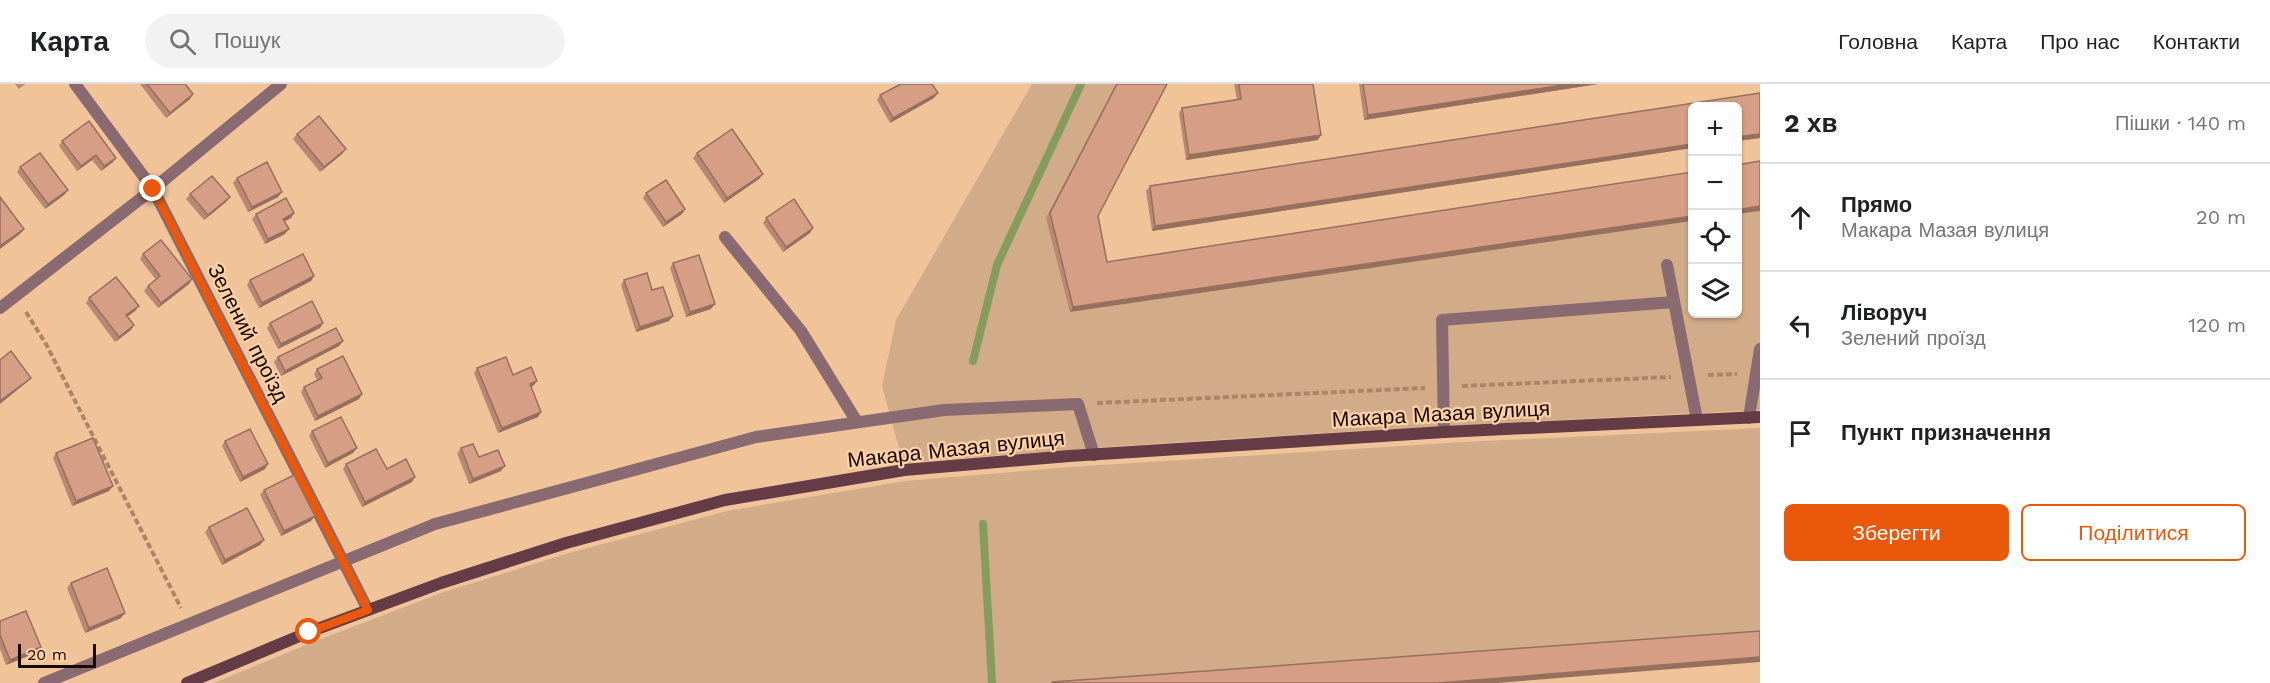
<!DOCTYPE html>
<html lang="uk">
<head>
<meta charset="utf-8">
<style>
	:root { --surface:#fff; --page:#f2f2f2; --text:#202124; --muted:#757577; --line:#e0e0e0; --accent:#ea580c }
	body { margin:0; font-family:"Work Sans",sans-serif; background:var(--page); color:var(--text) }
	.controls { position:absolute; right:18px; top:18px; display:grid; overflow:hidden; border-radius:9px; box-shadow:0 2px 4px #0004 }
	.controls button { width:54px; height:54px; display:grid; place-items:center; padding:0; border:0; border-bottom:2px solid var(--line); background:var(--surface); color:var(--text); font:30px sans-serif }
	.scale { position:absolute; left:18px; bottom:15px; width:78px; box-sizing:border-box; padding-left:6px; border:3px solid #170800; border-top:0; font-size:16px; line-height:21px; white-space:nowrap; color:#170800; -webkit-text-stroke:4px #fed0a6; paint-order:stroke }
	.stop { position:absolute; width:18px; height:18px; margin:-14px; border:4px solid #ea580c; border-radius:50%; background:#fff }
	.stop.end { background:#ea580c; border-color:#fff; box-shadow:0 2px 6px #0008 }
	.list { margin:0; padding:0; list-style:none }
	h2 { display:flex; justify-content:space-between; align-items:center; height:78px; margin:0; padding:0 24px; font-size:26px }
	h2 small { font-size:20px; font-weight:400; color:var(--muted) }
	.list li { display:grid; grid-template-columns:39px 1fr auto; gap:18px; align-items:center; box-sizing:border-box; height:108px; padding:0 24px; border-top:2px solid var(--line) }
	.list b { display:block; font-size:22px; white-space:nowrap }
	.list p { margin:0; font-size:20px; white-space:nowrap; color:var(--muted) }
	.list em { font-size:20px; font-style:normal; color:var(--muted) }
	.actions { display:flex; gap:12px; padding:18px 24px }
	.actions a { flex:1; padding:14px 0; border:2px solid var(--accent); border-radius:9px; text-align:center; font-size:21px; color:var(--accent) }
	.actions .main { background:var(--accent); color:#fff }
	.icon { flex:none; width:33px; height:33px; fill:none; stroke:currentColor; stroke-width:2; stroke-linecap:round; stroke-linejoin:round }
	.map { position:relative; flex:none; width:1760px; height:599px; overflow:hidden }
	header { display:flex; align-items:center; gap:36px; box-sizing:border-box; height:84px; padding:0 30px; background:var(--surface); border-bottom:2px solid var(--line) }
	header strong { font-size:28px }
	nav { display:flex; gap:33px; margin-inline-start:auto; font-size:21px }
	.search { width:420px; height:54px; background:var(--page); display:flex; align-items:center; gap:15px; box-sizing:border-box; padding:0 21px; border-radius:33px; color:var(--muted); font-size:22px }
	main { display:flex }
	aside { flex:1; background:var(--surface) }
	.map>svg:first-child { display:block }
	.green { fill:#d2ac89 }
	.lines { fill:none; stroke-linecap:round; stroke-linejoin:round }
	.stream { stroke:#869c5d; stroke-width:8 }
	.path { stroke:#aa8667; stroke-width:4; stroke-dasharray:6 3; stroke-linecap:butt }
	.service { stroke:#896a70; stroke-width:12 }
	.minor { stroke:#896a70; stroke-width:12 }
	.secondary { stroke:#653b45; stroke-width:12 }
	.wall { fill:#b98873 }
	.shaded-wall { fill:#966f5e }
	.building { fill:#d79e86; stroke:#966f5e; stroke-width:1.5 }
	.route { stroke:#ea580c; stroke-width:8 }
	.labels { text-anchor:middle; stroke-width:4.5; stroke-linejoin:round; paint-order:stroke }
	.street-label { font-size:21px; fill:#170800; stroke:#fed0a6 }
</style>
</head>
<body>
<header>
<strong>Карта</strong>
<div class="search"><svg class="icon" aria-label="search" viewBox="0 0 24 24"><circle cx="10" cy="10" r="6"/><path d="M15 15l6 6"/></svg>Пошук</div>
<nav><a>Головна</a><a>Карта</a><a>Про нас</a><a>Контакти</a></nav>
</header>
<main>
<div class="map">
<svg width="1760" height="599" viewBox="0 0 1760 599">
	<rect width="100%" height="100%" fill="#f1c399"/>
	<!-- green -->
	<g class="green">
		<path d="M1032,0H1116L1070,228L1692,137V230H1738V130L1760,127V326C1474,340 1188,355 903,379L882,302L896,236Z"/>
		<polygon points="1760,344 1760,552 1105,599 214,599 313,558 444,508 569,469 727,427 905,397 1070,383 1464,358"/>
	</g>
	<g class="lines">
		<!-- stream -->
		<g class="stream">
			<polyline points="973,277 997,181 1081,0"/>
			<polyline points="983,440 992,599"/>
		</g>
		<!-- path -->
		<g class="path">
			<polyline points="26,228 46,260 181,524"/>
			<polyline points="1708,291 1737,290"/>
			<polyline points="1462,302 1671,293"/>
			<polyline points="1097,319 1425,304"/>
		</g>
		<!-- service -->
		<g class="service">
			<polyline points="725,153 801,247 857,338"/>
			<polyline points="1667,181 1697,336"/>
			<polyline points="1749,334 1760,265"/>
			<polyline points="1444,348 1442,236 1674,218"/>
			<polyline points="44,599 435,440 756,353 944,326 1078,320 1094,371"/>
		</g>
		<!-- minor -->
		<g class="minor">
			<polyline points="75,0 153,105 368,526"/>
			<polyline points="0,224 153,105 281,0"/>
		</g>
		<!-- secondary -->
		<polyline class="secondary" points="187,599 309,548 441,499 566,459 725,416 904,386 1069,372 1444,348 1760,333"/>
	</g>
	<!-- wall -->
	<g class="wall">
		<polygon points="15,0 25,0 19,5"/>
		<polygon points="140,0 185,0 193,10 190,15 166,34"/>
		<polygon points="1116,0 1167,0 1098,132 1107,178 1070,228 1046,134"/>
		<polygon points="1234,0 1313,0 1318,56 1186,76 1179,29 1182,24 1237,16"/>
		<polygon points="1359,0 1598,0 1364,36"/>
		<polygon points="1760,9 1760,54 1737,57 1692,22 1692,64 1152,147 1146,107 1150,102"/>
		<polygon points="880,11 934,14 890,39 877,16"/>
		<polygon points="297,50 342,70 320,88 293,55"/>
		<polygon points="62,57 116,74 113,78 101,87 92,76 77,87 59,62"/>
		<polygon points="697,69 763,90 759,95 724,119 693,74"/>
		<polygon points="20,83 68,106 64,111 45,125 17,88"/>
		<polygon points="237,94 278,113 248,128 233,99"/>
		<polygon points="646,109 685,125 682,130 663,143 643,114"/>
		<polygon points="190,110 226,118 204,136 186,115"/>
		<polygon points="294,129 291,134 285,137 285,150 265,160 252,135 256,130"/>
		<polygon points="766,134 810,149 783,168 763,139"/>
		<polygon points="143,170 189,200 158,224 144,207 148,202 156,196 140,175"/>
		<polygon points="673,179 711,225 686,233 670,184"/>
		<polygon points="314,192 311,197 259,224 247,201 250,196"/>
		<polygon points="624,196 652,206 673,232 669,237 636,248 621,201"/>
		<polygon points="89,214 135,227 127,233 131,246 115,258 86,219"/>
		<polygon points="270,239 323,239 320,244 278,265 267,244"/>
		<polygon points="343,257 339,262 281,292 274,278 278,273"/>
		<polygon points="477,284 513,291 537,297 533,302 531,303 541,328 538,333 498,349 474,289"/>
		<polygon points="317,285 362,310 359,315 315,337 301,308 304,303 317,296 314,290"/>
		<polygon points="312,347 353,369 325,384 309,352"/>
		<polygon points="225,357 265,385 240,398 222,362"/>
		<polygon points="461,364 479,373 501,387 469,400 457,369"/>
		<polygon points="56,369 109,407 72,422 53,374"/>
		<polygon points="346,380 387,385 412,398 362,423 343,385"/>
		<polygon points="264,406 311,437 281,452 260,411"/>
		<polygon points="209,443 264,456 260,461 222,481 205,448"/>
		<polygon points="71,499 121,534 85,549 67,504"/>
		<polygon points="0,537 38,568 6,581 0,565"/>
	</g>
	<!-- shaded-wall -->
	<g class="shaded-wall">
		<polygon points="1569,0 1598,0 1364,36 1368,31"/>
		<polygon points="938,9 934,14 890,39 893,34"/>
		<polygon points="193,10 190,15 166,34 170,29"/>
		<polygon points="1760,50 1760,54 1737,57 1737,53"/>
		<polygon points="1321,51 1318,56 1186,76 1189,71"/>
		<polygon points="1692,60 1692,64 1152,147 1155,142"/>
		<polygon points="346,65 342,70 320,88 324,83"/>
		<polygon points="96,71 92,76 77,87 81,82"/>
		<polygon points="116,74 113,78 101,87 104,82"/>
		<polygon points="763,90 759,95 724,119 727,114"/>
		<polygon points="68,106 64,111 45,125 48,120"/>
		<polygon points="282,108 278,113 248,128 252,123"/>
		<polygon points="230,113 226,118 204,136 208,131"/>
		<polygon points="1760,122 1760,127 1737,130 1737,126"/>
		<polygon points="685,125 682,130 663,143 666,138"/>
		<polygon points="294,129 291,134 280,140 283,135"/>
		<polygon points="1692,132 1692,137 1070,228 1073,223"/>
		<polygon points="813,144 810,149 783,168 786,163"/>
		<polygon points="24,145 20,150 0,165 0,162"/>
		<polygon points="289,145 285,150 265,160 268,155"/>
		<polygon points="314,192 311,197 259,224 262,219"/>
		<polygon points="192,195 189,200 158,224 161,219"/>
		<polygon points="715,220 711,225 686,233 690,228"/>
		<polygon points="139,222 135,227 123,236 126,231"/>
		<polygon points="673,232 669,237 636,248 640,243"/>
		<polygon points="323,239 320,244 278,265 281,260"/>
		<polygon points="134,241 131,246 115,258 119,253"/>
		<polygon points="343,257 339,262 281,292 285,287"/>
		<polygon points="31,294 27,298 0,320 0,317"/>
		<polygon points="537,297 533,302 526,305 530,300"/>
		<polygon points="362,310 359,315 315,337 318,332"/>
		<polygon points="541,328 538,333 498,349 502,344"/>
		<polygon points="357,364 353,369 325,384 328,379"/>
		<polygon points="268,380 265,385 240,398 243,393"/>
		<polygon points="505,382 501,387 469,400 473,395"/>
		<polygon points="415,393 412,398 362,423 365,418"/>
		<polygon points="113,402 109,407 72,422 76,417"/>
		<polygon points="315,432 311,437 281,452 284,447"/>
		<polygon points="264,456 260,461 222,481 225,476"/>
		<polygon points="125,529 121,534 85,549 89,544"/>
		<polygon points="41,563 38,568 6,581 10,576"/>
		<polygon points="1760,573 1760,578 1497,599 1438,599"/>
	</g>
	<!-- building -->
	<g class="building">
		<polygon points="147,0 185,0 193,10 170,29"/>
		<polygon points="901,0 932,0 938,9 893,34 880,11"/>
		<polygon points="1117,0 1167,0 1098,132 1107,178 1692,88 1692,132 1073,223 1050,129"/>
		<polygon points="1239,0 1313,0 1321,51 1189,71 1182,24 1241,15"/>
		<polygon points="1363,0 1569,0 1368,31"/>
		<polygon points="1760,9 1760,50 1737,53 1737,22 1692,22 1692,60 1155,142 1150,102"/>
		<polygon points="319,32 346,65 324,83 297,50"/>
		<polygon points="89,37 116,74 104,82 96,71 81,82 62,57"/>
		<polygon points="732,45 763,90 727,114 697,69"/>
		<polygon points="40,69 68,106 48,120 20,83"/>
		<polygon points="1760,77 1760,122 1737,126 1737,81"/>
		<polygon points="267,78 282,108 252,123 237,94"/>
		<polygon points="212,92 230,113 208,131 190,110"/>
		<polygon points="666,96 685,125 666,138 646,109"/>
		<polygon points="0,113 24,145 0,162"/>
		<polygon points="286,114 294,129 283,135 289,145 268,155 256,130"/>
		<polygon points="794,115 813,144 786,163 766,134"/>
		<polygon points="161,156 192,195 161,219 148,202 160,192 143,170"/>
		<polygon points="303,170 314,192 262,219 250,196"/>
		<polygon points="699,171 715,220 690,228 673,179"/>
		<polygon points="647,189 652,206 663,203 673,232 640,243 624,196"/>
		<polygon points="116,193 139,222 126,231 134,241 119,253 89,214"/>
		<polygon points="312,217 323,239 281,260 270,239"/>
		<polygon points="336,244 343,257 285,287 278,273"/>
		<polygon points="11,267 31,294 0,317 0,276"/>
		<polygon points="343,272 362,310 318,332 304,303 322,294 317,285"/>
		<polygon points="506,273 513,291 531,283 537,297 530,300 541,328 502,344 477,284"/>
		<polygon points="341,333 357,364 328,379 312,347"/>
		<polygon points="250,345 268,380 243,393 225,357"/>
		<polygon points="93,354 113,402 76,417 56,369"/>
		<polygon points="473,360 479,373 498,366 505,382 473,395 461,364"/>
		<polygon points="376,365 387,385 406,375 415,393 365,418 346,380"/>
		<polygon points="294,391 315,432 284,447 264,406"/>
		<polygon points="247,424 264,456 225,476 209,443"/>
		<polygon points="107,484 125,529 89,544 71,499"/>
		<polygon points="26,527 41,563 10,576 0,551 0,537"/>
		<polygon points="1760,547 1760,573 1438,599 1052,599 1052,598"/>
	</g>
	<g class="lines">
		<!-- route -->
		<polyline class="route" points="153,105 368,526 309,548"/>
	</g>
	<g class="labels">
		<!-- street labels -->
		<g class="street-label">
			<text transform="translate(248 249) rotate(63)" y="7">Зелений проїзд</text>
			<text transform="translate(1441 330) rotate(-3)" y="7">Макара Мазая вулиця</text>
			<text transform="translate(956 365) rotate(-6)" y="7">Макара Мазая вулиця</text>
		</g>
	</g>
</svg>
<div class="controls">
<button>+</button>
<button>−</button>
<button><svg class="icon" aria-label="locate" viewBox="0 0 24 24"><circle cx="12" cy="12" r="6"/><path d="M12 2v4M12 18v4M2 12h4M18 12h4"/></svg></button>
<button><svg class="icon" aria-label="layers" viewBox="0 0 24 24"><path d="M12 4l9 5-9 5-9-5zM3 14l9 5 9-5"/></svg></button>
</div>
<div class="scale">20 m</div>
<div class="stop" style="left:309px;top:548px"></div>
<div class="stop end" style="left:153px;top:105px"></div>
</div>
<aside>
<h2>2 хв<small>Пішки · 140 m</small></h2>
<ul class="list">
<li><svg class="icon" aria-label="ahead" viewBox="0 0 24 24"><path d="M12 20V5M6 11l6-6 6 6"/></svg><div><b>Прямо</b><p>Макара Мазая вулиця</p></div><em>20 m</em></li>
<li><svg class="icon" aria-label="left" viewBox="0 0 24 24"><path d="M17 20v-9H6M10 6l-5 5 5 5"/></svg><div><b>Ліворуч</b><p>Зелений проїзд</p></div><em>120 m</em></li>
<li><svg class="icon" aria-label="arrive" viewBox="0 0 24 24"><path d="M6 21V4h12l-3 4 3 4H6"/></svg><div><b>Пункт призначення</b></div></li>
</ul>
<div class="actions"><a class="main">Зберегти</a><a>Поділитися</a></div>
</aside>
</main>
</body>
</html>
